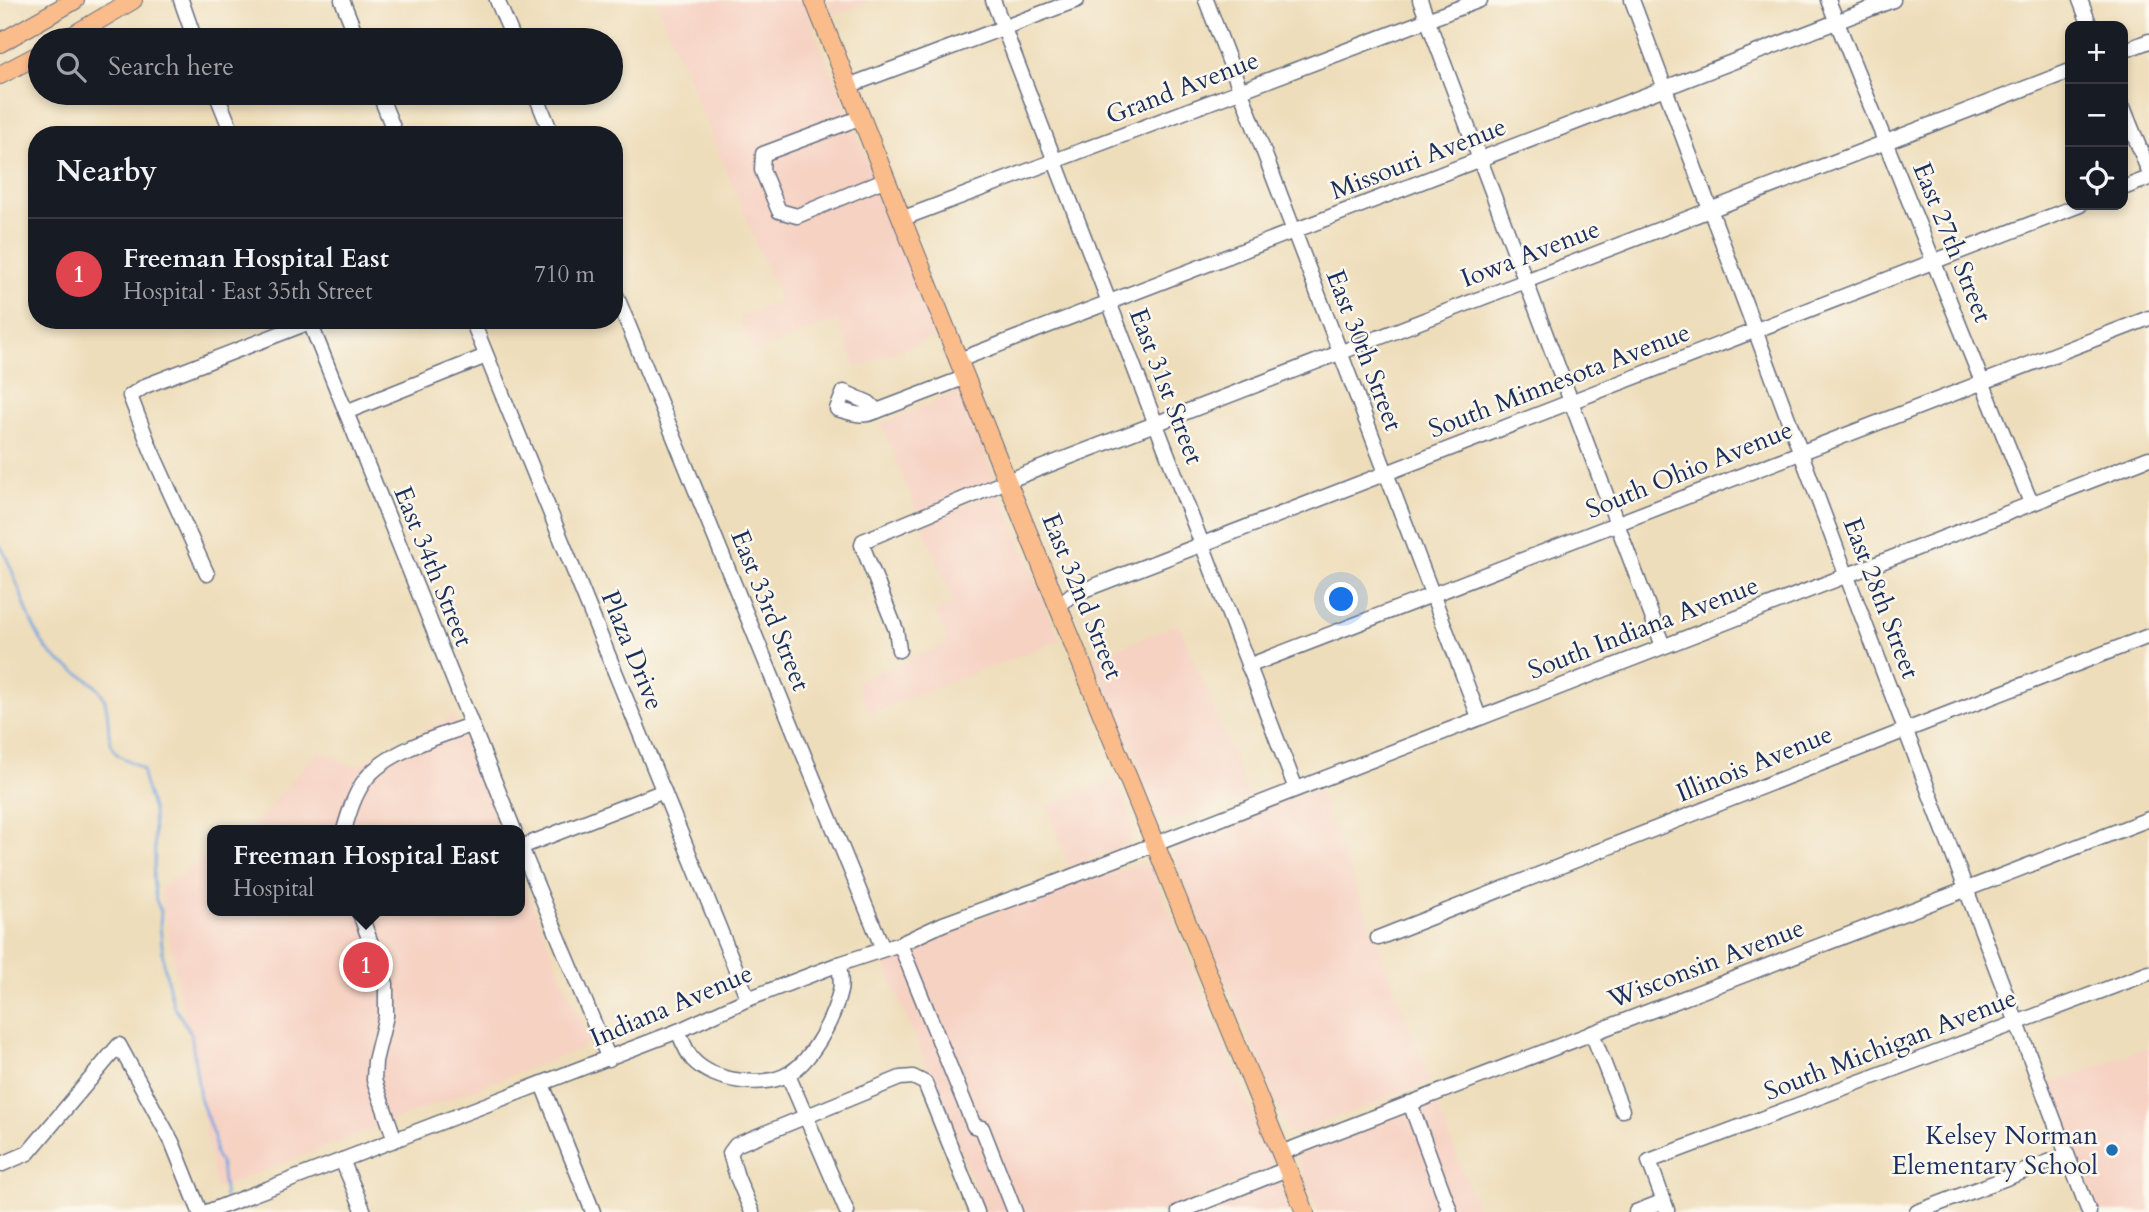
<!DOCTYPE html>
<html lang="en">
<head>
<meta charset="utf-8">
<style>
	:root { --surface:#171b24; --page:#242831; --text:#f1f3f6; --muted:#9ea1a6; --line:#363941; --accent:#0b8043 }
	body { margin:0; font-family:Cardo,serif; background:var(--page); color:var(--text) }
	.controls { position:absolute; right:21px; top:21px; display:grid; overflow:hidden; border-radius:14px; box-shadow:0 4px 10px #0003 }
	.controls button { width:63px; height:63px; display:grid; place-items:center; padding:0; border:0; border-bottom:2px solid var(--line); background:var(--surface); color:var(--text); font:35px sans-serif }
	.you { position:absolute; left:1342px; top:600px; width:24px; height:24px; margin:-18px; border:5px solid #fff; border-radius:50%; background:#1a73e8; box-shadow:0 0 0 10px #1a73e833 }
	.badge { display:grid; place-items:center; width:46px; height:46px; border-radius:50%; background:var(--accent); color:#fff; font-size:23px; font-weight:700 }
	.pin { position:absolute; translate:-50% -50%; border:4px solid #fff; box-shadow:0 2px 7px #0006 }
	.popup { position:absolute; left:207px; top:825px; width:318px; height:91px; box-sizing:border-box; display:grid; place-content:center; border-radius:14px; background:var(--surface); filter:drop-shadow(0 2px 5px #0005); font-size:23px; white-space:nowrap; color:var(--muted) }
	.popup b { font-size:26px; color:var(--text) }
	.popup::after { content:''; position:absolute; left:50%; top:100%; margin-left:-14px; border:14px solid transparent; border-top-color:var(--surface) }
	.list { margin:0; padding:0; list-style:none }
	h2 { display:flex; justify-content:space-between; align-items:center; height:91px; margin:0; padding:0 28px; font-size:30px }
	h2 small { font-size:23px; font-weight:400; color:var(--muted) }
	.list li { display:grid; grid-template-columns:46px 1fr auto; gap:21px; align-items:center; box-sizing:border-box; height:112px; padding:0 28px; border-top:2px solid var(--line) }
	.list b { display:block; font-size:26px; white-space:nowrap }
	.list p { margin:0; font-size:23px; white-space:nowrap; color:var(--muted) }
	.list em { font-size:23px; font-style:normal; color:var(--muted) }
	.icon { flex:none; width:38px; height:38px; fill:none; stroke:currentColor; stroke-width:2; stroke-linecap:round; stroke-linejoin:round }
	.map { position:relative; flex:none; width:2149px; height:1212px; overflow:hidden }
	.search { position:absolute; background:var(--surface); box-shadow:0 4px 10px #0003; left:28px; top:28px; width:595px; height:77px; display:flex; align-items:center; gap:18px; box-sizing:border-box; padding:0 24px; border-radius:38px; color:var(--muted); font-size:26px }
	.panel { position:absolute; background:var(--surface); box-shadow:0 4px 10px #0003; left:28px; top:126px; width:595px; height:203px; border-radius:28px }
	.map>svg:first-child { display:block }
	.built { fill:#f6d2c3 }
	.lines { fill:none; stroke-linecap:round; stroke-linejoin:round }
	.stream { stroke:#76a6e0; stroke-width:2.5 }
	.minor-casing { stroke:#656c7e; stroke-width:17 }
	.major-casing { stroke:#656c7e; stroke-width:20 }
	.minor { stroke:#fff; stroke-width:14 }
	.major { stroke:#fabc8b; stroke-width:18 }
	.poi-dot { fill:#1f6fb2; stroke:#fbf7ec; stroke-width:2.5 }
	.labels { text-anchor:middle; stroke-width:5; stroke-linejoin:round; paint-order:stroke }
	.street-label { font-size:26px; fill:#1b2f5e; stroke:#fbf7ec }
	.poi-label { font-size:26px; fill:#1b2f5e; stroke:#fbf7ec; text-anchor:end }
</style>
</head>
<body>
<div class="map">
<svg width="2149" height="1212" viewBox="0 0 2149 1212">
	<rect width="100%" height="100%" fill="#fbf7ec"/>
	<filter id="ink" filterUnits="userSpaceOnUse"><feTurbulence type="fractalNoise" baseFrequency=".0143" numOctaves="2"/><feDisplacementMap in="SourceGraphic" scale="14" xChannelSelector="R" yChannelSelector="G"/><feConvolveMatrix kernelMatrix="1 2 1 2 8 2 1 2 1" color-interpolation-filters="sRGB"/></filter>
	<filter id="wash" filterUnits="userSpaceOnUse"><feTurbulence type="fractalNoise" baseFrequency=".00686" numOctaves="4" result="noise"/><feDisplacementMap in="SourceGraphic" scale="28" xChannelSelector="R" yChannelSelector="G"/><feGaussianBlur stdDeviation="1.57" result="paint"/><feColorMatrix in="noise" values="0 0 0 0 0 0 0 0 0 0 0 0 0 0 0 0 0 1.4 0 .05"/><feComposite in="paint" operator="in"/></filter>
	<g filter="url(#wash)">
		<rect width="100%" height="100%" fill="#eeddba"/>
		<!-- built -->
		<g class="built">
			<polygon points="655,0 802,0 938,335 856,368 837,320 753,353 739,318 780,301"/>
			<polygon points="827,0 868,0 869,2 833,16"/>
			<polygon points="961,391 995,480 918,514 881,423"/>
			<polygon points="994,494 1000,496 1004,501 1060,640 869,714 856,681 948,644 935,611 954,603 921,522"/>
			<polygon points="1179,624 1249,796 1225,805 1203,809 1173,822 1166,822 1159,817 1093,657"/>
			<polygon points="454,715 502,830 243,830 259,819 318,750 354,766"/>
			<polygon points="1116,778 1132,817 1134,830 1132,839 1126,845 1070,868 1046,806"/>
			<polygon points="1318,788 1431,1082 1292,1134 1287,1129 1174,858 1174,853 1178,844 1184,840"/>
			<polygon points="212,852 212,911 520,911 520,875 589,1041 584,1047 216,1189 160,889"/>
			<polygon points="1140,863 1148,865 1153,871 1272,1162 1272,1166 1267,1171 1161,1212 985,1212 882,957 1081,879 1112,874"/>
			<polygon points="2149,1047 2149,1212 2100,1212 2052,1088 2047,1085"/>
			<polygon points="1435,1101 1478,1209 1471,1212 1318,1212 1297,1159 1299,1152"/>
			<polygon points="1271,1182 1280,1185 1291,1212 1197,1212"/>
		</g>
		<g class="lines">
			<!-- stream -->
			<path class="stream" d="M0,545C19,578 24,616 46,648C60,668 91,674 103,696C112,713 104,738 116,753C120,758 136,763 143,770L144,782L153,811L155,858L153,879L156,900L161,912L160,925L164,965L173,1005L191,1033L200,1098L214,1137L215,1153L221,1165L225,1198"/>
		</g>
	</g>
	<g filter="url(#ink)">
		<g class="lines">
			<!-- minor casing -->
			<g class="minor-casing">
				<g id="minor">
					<polyline points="181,0 195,40"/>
					<polyline points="342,0 358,40"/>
					<polyline points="497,0 514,40"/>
					<polyline points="993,0 1296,789"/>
					<polyline points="1206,0 1479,717"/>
					<polyline points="1420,0 1663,646"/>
					<polyline points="1632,0 1846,574 2089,1212"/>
					<polyline points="1828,0 2031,503"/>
					<polyline points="2080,0 2090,26"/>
					<polyline points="2123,51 2149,41"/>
					<polyline points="848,86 1077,0"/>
					<polyline points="216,93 233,135"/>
					<polyline points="379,93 396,135"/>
					<polyline points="535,93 552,135"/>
					<polyline points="2123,107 2149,172"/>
					<polyline points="862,117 763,154 762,170 779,211 797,216 886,179"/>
					<polyline points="2123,188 2149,178"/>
					<polyline points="901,219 1480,0"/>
					<polyline points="614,290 883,949"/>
					<polyline points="309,320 514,830"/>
					<polyline points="472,320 748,999"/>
					<polyline points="959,360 1893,0"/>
					<path d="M844,392L869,403L877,411C862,418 852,413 837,409Z"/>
					<polyline points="877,411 966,377"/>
					<polyline points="346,412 486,356"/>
					<polyline points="207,574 151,450 130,396 145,386 310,322"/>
					<polyline points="1059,606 1071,595 2080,205"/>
					<polyline points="899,650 896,630 862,545 863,541 1007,481 2070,71"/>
					<polyline points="1248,666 2149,318"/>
					<path d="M344,830C349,813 354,795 365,780C386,752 439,736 471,725"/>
					<polyline points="520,845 609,1059"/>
					<polyline points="521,847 664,791"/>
					<polyline points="359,911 386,984 386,1016 375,1061 374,1080 395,1140"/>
					<polyline points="1378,938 1906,730 2149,636"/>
					<polyline points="900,944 974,1126 982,1128 1015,1212"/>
					<path d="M678,1031C682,1041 687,1053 693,1060C714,1082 765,1089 790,1073C814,1058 834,1017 840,991C842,983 840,972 839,964"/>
					<polyline points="1592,1033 1622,1110"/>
					<polyline points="788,1075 847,1212"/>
					<polyline points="542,1084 593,1212"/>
					<polyline points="1410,1103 1450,1211 1447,1212"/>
					<polyline points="1281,1153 2149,819"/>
					<polyline points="342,1160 364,1212"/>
					<polyline points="0,1165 28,1153 119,1045 172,1142 200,1212"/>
					<polyline points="1667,1210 1649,1161 2149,973"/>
					<polyline points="207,1212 678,1031 748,999 839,964 900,944 943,924 1042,888 2149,458"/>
					<polyline points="752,1212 737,1177 730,1153 736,1145 900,1078 913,1077 925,1083 977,1212"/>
					<polyline points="1179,1212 1287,1169"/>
					<polyline points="1636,1212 1664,1201"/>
					<polyline points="1917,1212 2067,1155"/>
				</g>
			</g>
			<!-- major casing -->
			<g class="major-casing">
				<g id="major">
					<polyline points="814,0 1007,481 1305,1212"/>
					<polyline points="65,40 133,0"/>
					<polyline points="0,43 75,0"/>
					<polyline points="0,75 40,54"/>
				</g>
			</g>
			<!-- minor -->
			<use href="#minor" class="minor"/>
			<!-- major -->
			<use href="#major" class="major"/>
		</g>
	</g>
	<!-- markers -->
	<circle class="poi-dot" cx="2112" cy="1150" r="7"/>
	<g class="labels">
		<!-- street labels -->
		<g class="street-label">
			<text transform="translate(1182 87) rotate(-21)" y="9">Grand Avenue</text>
			<text transform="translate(1418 158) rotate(-21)" y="9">Missouri Avenue</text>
			<text transform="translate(1953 242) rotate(68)" y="9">East 27th Street</text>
			<text transform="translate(1530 253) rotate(-21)" y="9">Iowa Avenue</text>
			<text transform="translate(1365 350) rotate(69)" y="9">East 30th Street</text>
			<text transform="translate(1559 380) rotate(-21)" y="9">South Minnesota Avenue</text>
			<text transform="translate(1167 386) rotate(69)" y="9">East 31st Street</text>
			<text transform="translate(1689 469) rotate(-22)" y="9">South Ohio Avenue</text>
			<text transform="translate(434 566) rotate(68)" y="9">East 34th Street</text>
			<text transform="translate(1083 596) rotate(68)" y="9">East 32nd Street</text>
			<text transform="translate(1882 598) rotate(69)" y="9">East 28th Street</text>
			<text transform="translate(771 610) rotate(68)" y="9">East 33rd Street</text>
			<text transform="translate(1643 627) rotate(-21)" y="9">South Indiana Avenue</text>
			<text transform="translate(633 650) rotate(68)" y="9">Plaza Drive</text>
			<text transform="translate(1754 763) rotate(-22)" y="9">Illinois Avenue</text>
			<text transform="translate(1706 963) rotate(-21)" y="9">Wisconsin Avenue</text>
			<text transform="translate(671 1005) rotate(-23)" y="9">Indiana Avenue</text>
			<text transform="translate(1890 1044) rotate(-21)" y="9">South Michigan Avenue</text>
		</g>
		<!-- poi labels -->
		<g class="poi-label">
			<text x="2098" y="1144">Kelsey Norman<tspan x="2098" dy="30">Elementary School</tspan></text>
		</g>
	</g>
</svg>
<div class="controls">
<button>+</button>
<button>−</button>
<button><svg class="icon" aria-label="locate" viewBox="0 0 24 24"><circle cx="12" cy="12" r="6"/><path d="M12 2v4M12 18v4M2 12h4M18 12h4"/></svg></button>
</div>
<div class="you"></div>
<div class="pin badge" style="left:366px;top:965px;background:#e0444e">1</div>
<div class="popup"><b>Freeman Hospital East</b>Hospital</div>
<div class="search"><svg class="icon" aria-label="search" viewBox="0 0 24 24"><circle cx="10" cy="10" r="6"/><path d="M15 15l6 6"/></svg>Search here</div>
<section class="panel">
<h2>Nearby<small></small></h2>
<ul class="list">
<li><span class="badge" style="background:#e0444e">1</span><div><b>Freeman Hospital East</b><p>Hospital · East 35th Street</p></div><em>710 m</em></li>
</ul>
</section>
</div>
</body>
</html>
